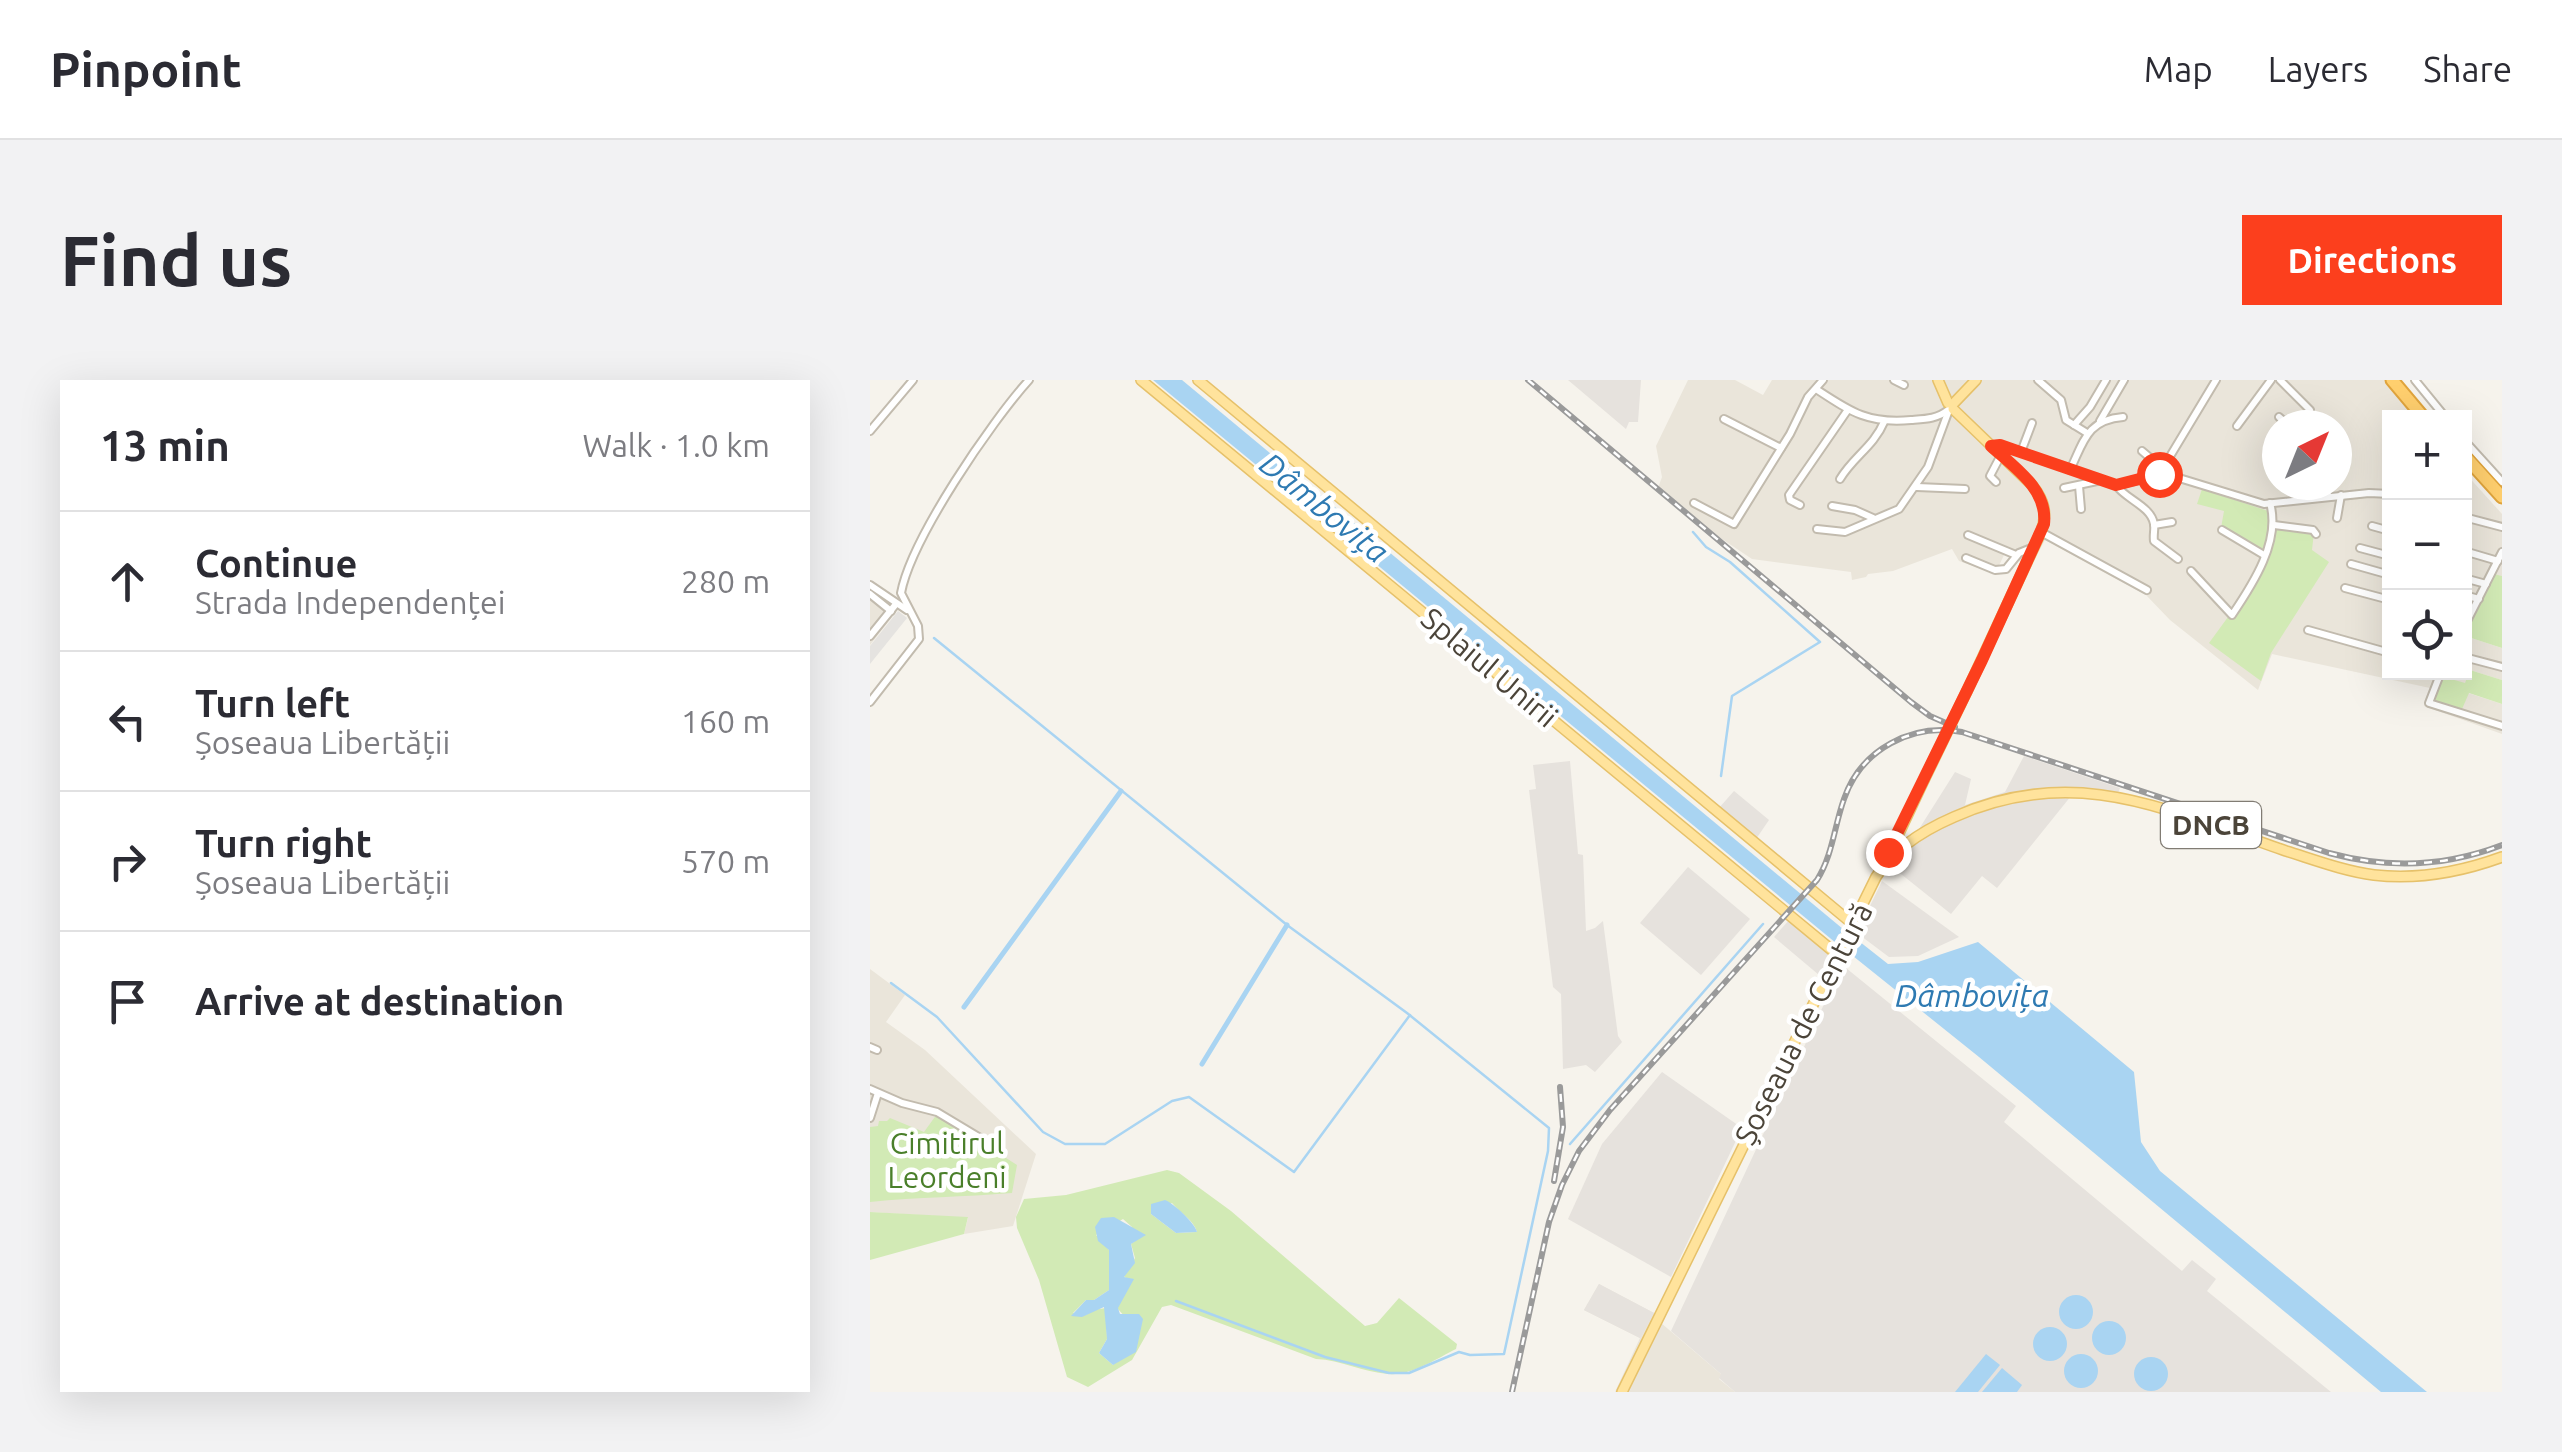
<!DOCTYPE html>
<html lang="en">
<head>
<meta charset="utf-8">
<style>
	:root { --surface:#fff; --page:#f2f2f3; --text:#2b2b33; --muted:#7c7c81; --line:#e1e1e2; --accent:#fc3f1d }
	body { margin:0; font-family:Ubuntu,sans-serif; background:var(--page); color:var(--text) }
	.controls { position:absolute; right:30px; top:30px; display:grid; overflow:hidden; border-radius:0px; box-shadow:0 10px 40px #0002 }
	.controls button { width:90px; height:90px; display:grid; place-items:center; padding:0; border:0; border-bottom:2px solid var(--line); background:var(--surface); color:var(--text); font:50px sans-serif }
	.compass { position:absolute; left:1392px; top:30px; width:90px; height:90px; border-radius:50%; background:var(--surface); box-shadow:0 10px 40px #0002; rotate:43deg }
	.stop { position:absolute; width:30px; height:30px; margin:-22px; border:8px solid #fc3f1d; border-radius:50%; background:#fff }
	.stop.end { background:#fc3f1d; border-color:#fff; box-shadow:0 2px 10px #0008 }
	.list { margin:0; padding:0; list-style:none }
	h2 { display:flex; justify-content:space-between; align-items:center; height:130px; margin:0; padding:0 40px; font-size:42px }
	h2 small { font-size:32px; font-weight:400; color:var(--muted) }
	.list li { display:grid; grid-template-columns:65px 1fr auto; gap:30px; align-items:center; box-sizing:border-box; height:140px; padding:0 40px; border-top:2px solid var(--line) }
	.list b { display:block; font-size:38px; white-space:nowrap }
	.list p { margin:0; font-size:32px; white-space:nowrap; color:var(--muted) }
	.list em { font-size:32px; font-style:normal; color:var(--muted) }
	.icon { flex:none; width:55px; height:55px; fill:none; stroke:currentColor; stroke-width:2; stroke-linecap:round; stroke-linejoin:round }
	.map { position:relative; flex:none; width:1632px; height:1012px; overflow:hidden; border-radius:0px }
	header { display:flex; align-items:center; gap:60px; box-sizing:border-box; height:140px; padding:0 50px; background:var(--surface); border-bottom:2px solid var(--line) }
	header strong { font-size:48px }
	nav { display:flex; gap:55px; margin-inline-start:auto; font-size:35px }
	.intro { display:flex; align-items:center; justify-content:space-between; box-sizing:border-box; height:240px; padding:0 60px }
	h1 { margin:0; font-size:70px }
	.button { padding:25px 45px; border-radius:0px; background:var(--accent); color:#fff; font-size:35px; font-weight:700 }
	main { display:flex; gap:60px; padding:0 60px }
	aside { flex:1; background:var(--surface); border-radius:0px; box-shadow:0 10px 40px #0002 }
	.map>svg:first-child { display:block }
	.residential { fill:#eae5da; fill-rule:evenodd }
	.industrial { fill:#e6e2dd }
	.green { fill:#d2eab5; fill-rule:evenodd }
	.parking { fill:#e5e3e0 }
	.water { fill:#a9d4f2 }
	.lines { fill:none; stroke-linecap:round; stroke-linejoin:round }
	.stream { stroke:#a9d4f2; stroke-width:2.5 }
	.canal { stroke:#a9d4f2; stroke-width:5 }
	.minor-casing { stroke:#c2bbae; stroke-width:10 }
	.major-casing { stroke:#e6c16a; stroke-width:12 }
	.highway-casing { stroke:#e0a43c; stroke-width:15 }
	.minor { stroke:#fff; stroke-width:6 }
	.major { stroke:#ffe39c; stroke-width:9 }
	.highway { stroke:#ffcf6e; stroke-width:11 }
	.rail-casing { stroke:#9a9a9a; stroke-width:6 }
	.rail { stroke:#fff; stroke-width:2.5; stroke-dasharray:8; stroke-linecap:butt }
	.major-bridge-casing { stroke:#e6c16a; stroke-width:12; stroke-linecap:butt }
	.major-bridge { stroke:#ffe39c; stroke-width:9 }
	.route { stroke:#fc3f1d; stroke-width:12 }
	.labels { text-anchor:middle; stroke-width:9; stroke-linejoin:round; paint-order:stroke }
	.shield { fill:#fff; stroke:#817c74; stroke-width:2.5 }
	.shield-label { font-size:28px; font-weight:bold; fill:#4b4439 }
	.street-label { font-size:30px; fill:#4b4439; stroke:#fff }
	.park-label { font-size:30px; fill:#4a7f2a; stroke:#fff }
	.water-label { font-size:32px; font-style:italic; fill:#2e7ab2; stroke:#fff }
</style>
</head>
<body>
<header>
<strong>Pinpoint</strong>
<nav><a>Map</a><a>Layers</a><a>Share</a></nav>
</header>
<div class="intro"><h1>Find us</h1><a class="button">Directions</a></div>
<main>
<aside>
<h2>13 min<small>Walk · 1.0 km</small></h2>
<ul class="list">
<li><svg class="icon" aria-label="ahead" viewBox="0 0 24 24"><path d="M12 20V5M6 11l6-6 6 6"/></svg><div><b>Continue</b><p>Strada Independenței</p></div><em>280 m</em></li>
<li><svg class="icon" aria-label="left" viewBox="0 0 24 24"><path d="M17 20v-9H6M10 6l-5 5 5 5"/></svg><div><b>Turn left</b><p>Șoseaua Libertății</p></div><em>160 m</em></li>
<li><svg class="icon" aria-label="right" viewBox="0 0 24 24"><path d="M7 20v-9h11M14 6l5 5-5 5"/></svg><div><b>Turn right</b><p>Șoseaua Libertății</p></div><em>570 m</em></li>
<li><svg class="icon" aria-label="arrive" viewBox="0 0 24 24"><path d="M6 21V4h12l-3 4 3 4H6"/></svg><div><b>Arrive at destination</b></div></li>
</ul>
</aside>
<div class="map">
<svg width="1632" height="1012" viewBox="0 0 1632 1012">
	<rect width="100%" height="100%" fill="#f6f3ec"/>
	<!-- residential -->
	<g class="residential">
		<path d="M818,0H865L893,15L902,0H1515L1548,37L1520,38V292H1594L1595,256L1632,268V300L1600,290L1598,313L1632,324V354L1554,326L1560,308L1402,274L1388,310L1300,240L1276,215L1175,160L1161,186L1134,175L1125,194L1089,181L1082,169L1023,191L998,194L996,197L982,200L981,192L882,179L822,139L788,108L792,97L786,66ZM1407,45H1467V105H1407Z"/>
		<polygon points="1595,93 1632,134 1632,196 1624,195 1595,255"/>
		<polygon points="0,207 29,228 0,265"/>
		<polygon points="0,589 35,615 16,642 55,670 166,774 143,846 94,854 98,838 0,832"/>
		<polygon points="729,904 784,933 791,943 852,995 849,999 865,1012 745,1012 770,958 714,930"/>
	</g>
	<!-- industrial -->
	<g class="industrial">
		<polygon points="698,0 771,0 768,42 759,42 756,49"/>
		<polygon points="1154,376 1250,408 1245,420 1201,416 1127,508 1112,496 1081,534 1021,486 1022,483 1052,456 1049,449 1085,392 1101,399 1095,425 1135,412"/>
		<polygon points="700,381 708,474 713,475 716,551 725,548 733,541 748,656 752,662 725,692 716,685 693,689 691,614 683,607 659,410 666,409 663,385"/>
		<polygon points="864,411 899,440 886,459 849,428"/>
		<polygon points="818,487 880,539 831,595 770,543"/>
		<polygon points="1012,501 1089,557 1048,576 1019,577 987,553"/>
		<polygon points="919,540 960,574 949,595 904,557"/>
		<polygon points="976,588 1146,726 1134,742 1312,891 1322,880 1346,899 1337,911 1461,1012 865,1012 849,998 851,994 801,951 970,590"/>
		<polygon points="792,692 872,748 801,897 698,839 732,764"/>
		<polygon points="729,904 784,933 770,958 714,930"/>
	</g>
	<!-- green -->
	<g class="green">
		<polygon points="1332,109 1398,131 1400,151 1391,173 1351,148 1354,131 1327,124"/>
		<polygon points="1407,147 1444,152 1442,170 1459,182 1401,273 1391,301 1339,263 1358,237 1362,239 1386,198"/>
		<polygon points="1624,194 1632,196 1632,268 1595,256"/>
		<polygon points="1600,290 1632,300 1632,324 1599,313 1592,329 1563,321 1574,297 1595,303"/>
		<path d="M67,734L147,785L142,813C94,817 48,817 0,822V747L8,746L9,741H17L20,738L54,752Z"/>
		<path d="M297,790L309,793L361,831L495,946L507,943L529,918L587,964L586,969C566,979 541,996 518,994C493,992 471,980 446,979L301,925L292,927L262,980L218,1007L197,997L169,900L147,848L146,837L154,819L196,815ZM302,823C309,832 324,840 327,852L306,853L281,834ZM253,839L262,847L265,861L261,864L265,878L254,897L259,899L247,928L269,952L243,985L229,973L237,959L236,928L222,930L216,935L203,933L216,920H224L239,910V870L226,855Z"/>
		<polygon points="0,832 98,837 94,854 0,880"/>
	</g>
	<!-- parking -->
	<polygon class="parking" points="28,231 37,238 0,284 0,266"/>
	<!-- water -->
	<g class="water">
		<polygon points="283,0 312,0 973,549 966,563"/>
		<polygon points="985,558 1018,584 1048,582 1108,562 1264,692 1271,762 1290,791 1557,1012 1511,1012 1109,677 978,572"/>
		<path d="M295,820C303,823 325,843 327,852L306,853L281,834V824Z"/>
		<polygon points="244,837 276,855 261,864 265,883 254,897 264,899 248,928 250,934 269,934 273,939 266,972 243,985 229,973 237,959 234,927 212,937 201,936 216,920 224,920 239,910 239,870 228,861 225,847 231,838"/>
		<circle cx="1206" cy="932" r="17"/>
		<circle cx="1239" cy="958" r="17"/>
		<circle cx="1180" cy="964" r="17"/>
		<polygon points="1116,974 1130,985 1108,1012 1085,1012"/>
		<circle cx="1211" cy="991" r="17"/>
		<circle cx="1281" cy="994" r="17"/>
		<polygon points="1132,988 1152,1005 1147,1012 1112,1012"/>
	</g>
	<g class="lines">
		<!-- stream -->
		<g class="stream">
			<polyline points="823,152 836,167 860,182 950,262 862,316 851,396"/>
			<polyline points="64,258 417,545 537,633 679,748 678,771 634,974 600,975 589,972 539,993 519,993 455,977 306,921"/>
			<polyline points="21,603 67,637 173,752 195,764 235,764 302,721 319,717 424,792 540,635"/>
			<polyline points="700,764 893,544"/>
		</g>
		<!-- canal -->
		<g class="canal">
			<polyline points="94,627 251,411"/>
			<polyline points="332,684 417,545"/>
		</g>
		<!-- minor casing -->
		<g class="minor-casing">
			<g id="minor">
				<polyline points="1024,0 1034,5"/>
				<polyline points="1168,0 1191,20 1196,40 1217,53"/>
				<polyline points="1410,0 1440,30 1434,45"/>
				<polyline points="1545,0 1576,38"/>
				<path d="M946,9C981,32 998,44 1041,40C1055,39 1067,39 1078,30"/>
				<polyline points="1409,37 1418,45"/>
				<polyline points="854,39 911,68"/>
				<polyline points="1230,41 1254,0"/>
				<polyline points="1204,45 1220,27 1236,0"/>
				<polyline points="1367,46 1401,0"/>
				<polyline points="0,51 43,0"/>
				<polyline points="1594,60 1632,102"/>
				<polyline points="1121,66 1130,65 1246,105 1296,94 1394,124 1499,113 1520,114"/>
				<polyline points="1272,71 1292,88"/>
				<polyline points="1151,72 1162,43"/>
				<path d="M1200,90C1214,61 1217,40 1253,37"/>
				<polyline points="1290,93 1346,0"/>
				<path d="M970,99C983,77 1004,66 1014,42"/>
				<polyline points="1126,102 1120,96 1131,75"/>
				<path d="M1246,105C1255,119 1281,126 1284,144C1285,149 1283,155 1284,161L1308,179"/>
				<polyline points="1457,105 1458,116"/>
				<polyline points="1209,106 1211,129"/>
				<polyline points="1047,107 1095,109"/>
				<polyline points="1194,108 1227,101"/>
				<polyline points="824,123 864,144 920,54 938,17 953,0"/>
				<polyline points="930,125 920,120 919,115 977,31"/>
				<polyline points="962,126 985,130 1003,138"/>
				<polyline points="1594,137 1632,147"/>
				<polyline points="1467,138 1471,115"/>
				<polyline points="1284,145 1302,142"/>
				<polyline points="1404,145 1443,150 1446,154"/>
				<polyline points="1502,146 1520,151"/>
				<polyline points="947,149 975,152 1029,129 1058,87 1079,30"/>
				<polyline points="1352,150 1394,175"/>
				<polyline points="1171,152 1277,210"/>
				<polyline points="1098,155 1146,175"/>
				<polyline points="1490,168 1520,176"/>
				<polyline points="1594,171 1628,181"/>
				<polyline points="1096,178 1125,190 1136,189 1149,173 1164,167"/>
				<polyline points="1481,184 1520,195"/>
				<path d="M1321,191L1362,235C1383,204 1411,161 1400,123"/>
				<polyline points="1594,198 1616,204"/>
				<polyline points="0,205 37,230"/>
				<polyline points="1475,208 1520,220"/>
				<polyline points="0,214 21,231"/>
				<polyline points="1594,215 1609,219"/>
				<polyline points="1594,247 1632,172"/>
				<polyline points="1438,250 1520,273"/>
				<polyline points="0,256 26,224"/>
				<polyline points="1594,277 1632,287"/>
				<polyline points="1571,292 1559,323 1632,346"/>
				<path d="M0,322L49,259L48,246L31,213C41,159 121,42 159,0"/>
				<polyline points="0,667 7,670"/>
				<polyline points="0,709 32,723 67,732 117,762"/>
				<polyline points="0,738 8,713"/>
			</g>
		</g>
		<!-- major casing -->
		<g class="major-casing">
			<g id="major">
				<polyline points="271,0 969,576"/>
				<polyline points="328,0 984,545"/>
				<polyline points="1068,0 1078,23"/>
				<polyline points="1083,24 1106,0"/>
				<path d="M1083,29L1162,105C1174,120 1178,133 1171,152L1097,311"/>
				<polyline points="1015,483 1054,400"/>
				<path d="M752,1012L1006,497C1024,468 1054,450 1084,437C1206,382 1299,431 1416,471C1445,480 1474,491 1504,495C1548,500 1591,492 1632,477"/>
			</g>
		</g>
		<!-- highway casing -->
		<g class="highway-casing">
			<g id="highway">
				<polyline points="1522,0 1554,38"/>
				<polyline points="1594,75 1632,117"/>
			</g>
		</g>
		<!-- minor -->
		<use href="#minor" class="minor"/>
		<!-- major -->
		<use href="#major" class="major"/>
		<!-- highway -->
		<use href="#highway" class="highway"/>
		<!-- rail casing -->
		<g class="rail-casing">
			<g id="rail">
				<polyline points="658,0 1041,322 1060,336 1085,347"/>
				<polyline points="684,801 693,747 690,707"/>
				<path d="M642,1012L679,842L692,805L709,771L740,730L947,500C963,474 964,447 974,419C991,369 1042,343 1092,352L1459,473C1518,489 1575,487 1632,465"/>
			</g>
		</g>
		<!-- rail -->
		<use href="#rail" class="rail"/>
		<!-- major-bridge casing -->
		<g class="major-bridge-casing">
			<polyline id="major-bridge" points="1054,400 1097,311"/>
		</g>
		<!-- major-bridge -->
		<use href="#major-bridge" class="major-bridge"/>
	</g>
	<g class="lines">
		<!-- route -->
		<path class="route" d="M1018,472L1112,280L1174,144C1178,109 1144,87 1121,66L1130,65L1246,105L1289,94"/>
	</g>
	<g class="labels">
		<!-- shield labels -->
		<rect class="shield" x="1291" y="422" width="100" height="46" rx="8"/>
		<g class="shield-label">
			<text x="1341" y="455">DNCB</text>
		</g>
		<!-- street labels -->
		<g class="street-label">
			<text transform="translate(619 288) rotate(40)" y="10">Splaiul Unirii</text>
			<text transform="translate(934 644) rotate(-63)" y="10">Șoseaua de Centură</text>
		</g>
		<!-- park labels -->
		<g class="park-label">
			<text x="77" y="774">Cimitirul<tspan x="77" dy="34">Leordeni</tspan></text>
		</g>
		<!-- water labels -->
		<g class="water-label">
			<text transform="translate(454 128) rotate(39)" y="11">Dâmbovița</text>
			<text x="1102" y="627">Dâmbovița</text>
		</g>
	</g>
</svg>
<div class="controls">
<button>+</button>
<button>−</button>
<button><svg class="icon" aria-label="locate" viewBox="0 0 24 24"><circle cx="12" cy="12" r="6"/><path d="M12 2v4M12 18v4M2 12h4M18 12h4"/></svg></button>
</div>
<svg class="compass" viewBox="-18 -18 36 36"><path d="M0-13l5 13h-10z" fill="#e53935"/><path d="M0 13l5-13h-10z" fill="#7c7c81"/></svg>
<div class="stop" style="left:1289px;top:94px"></div>
<div class="stop end" style="left:1018px;top:472px"></div>
</div>
</main>
</body>
</html>
